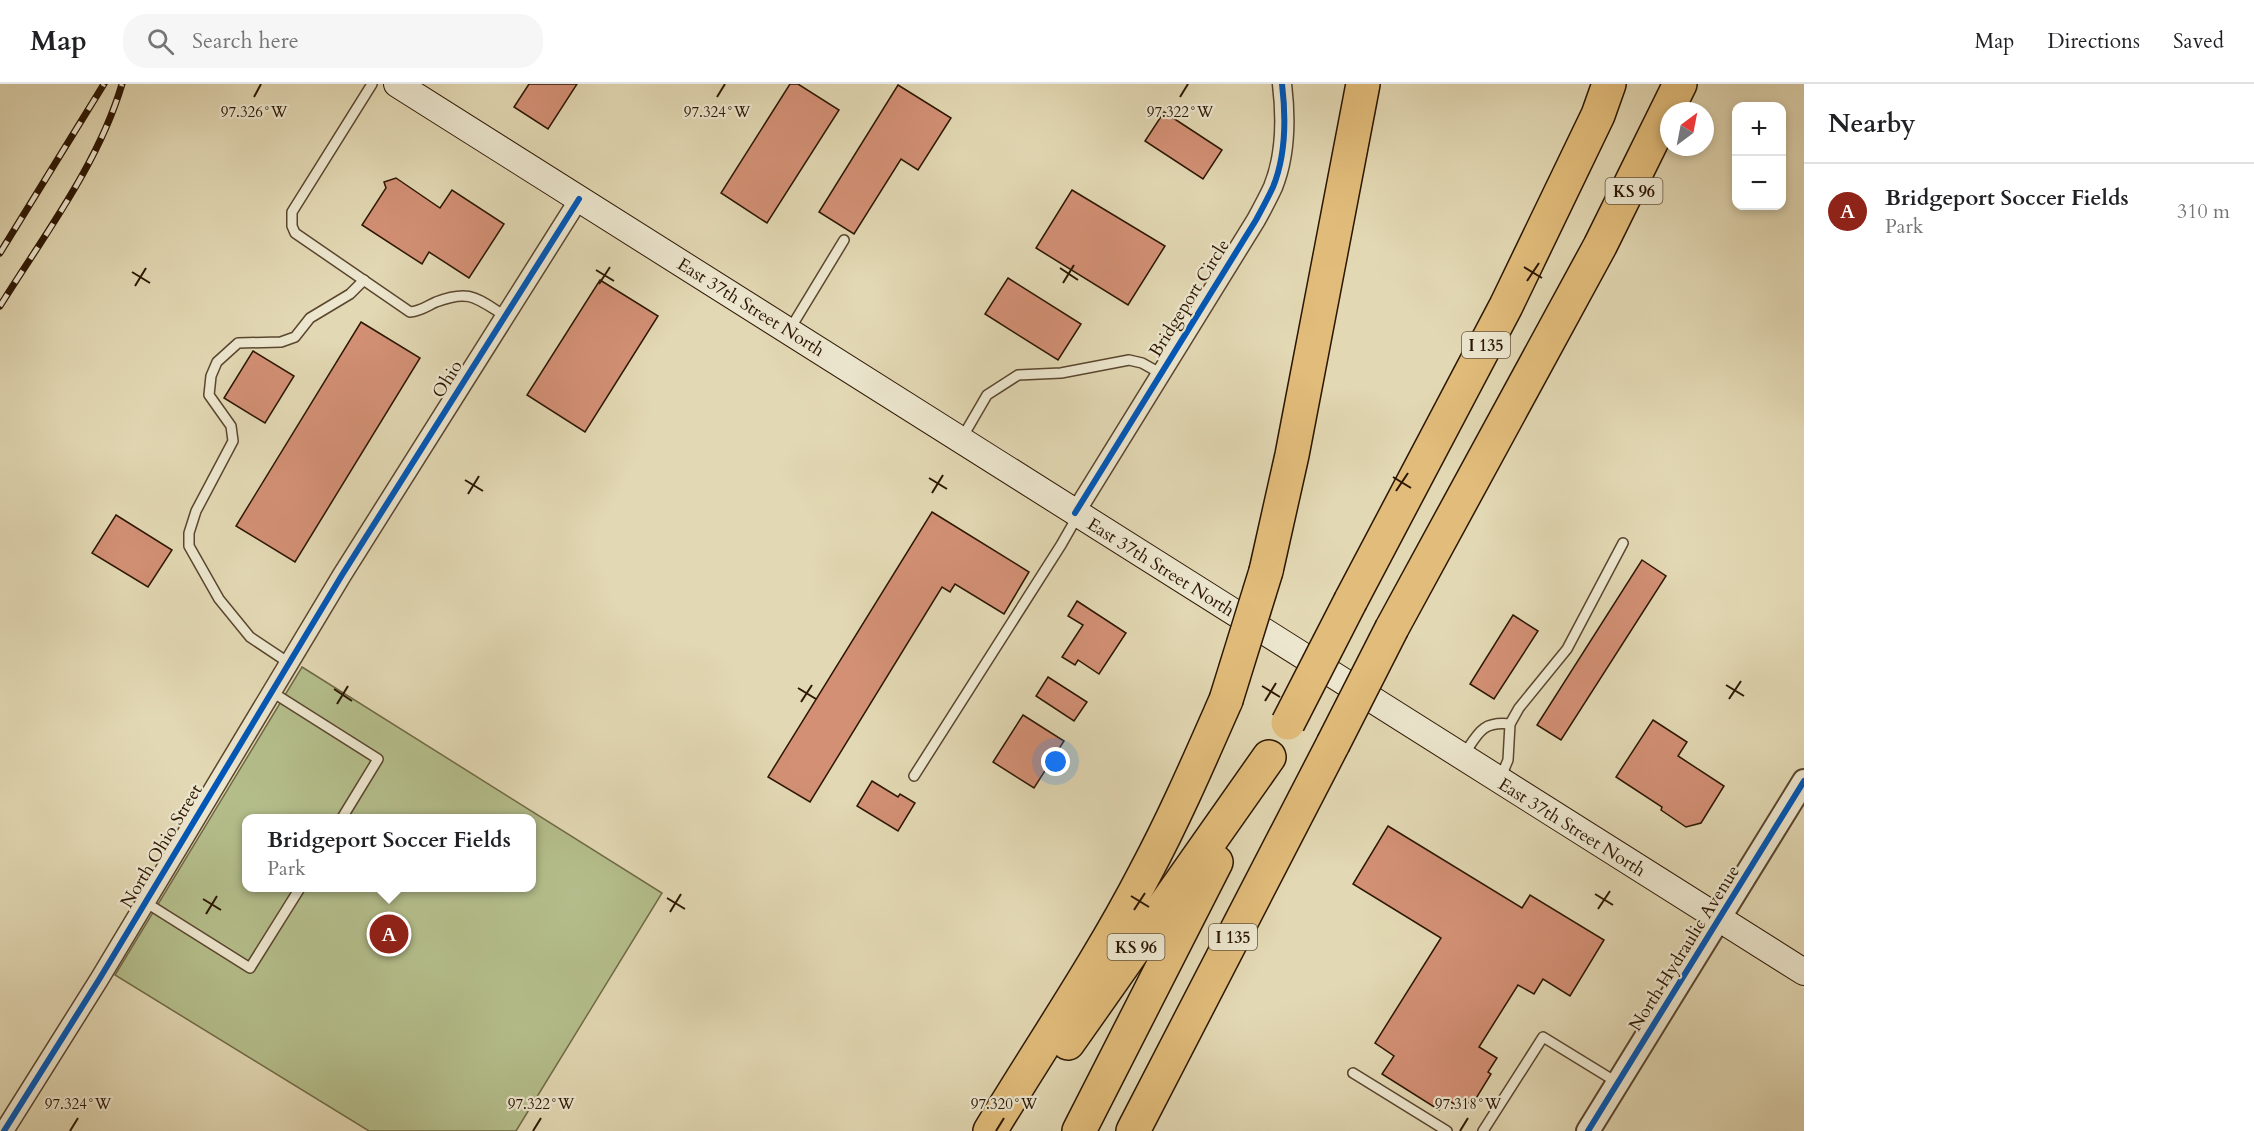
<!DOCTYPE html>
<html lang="en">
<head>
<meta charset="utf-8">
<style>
	:root { --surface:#fff; --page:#f6f6f6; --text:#202124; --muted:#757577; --line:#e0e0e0; --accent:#8f2418 }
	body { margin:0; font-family:Cardo,serif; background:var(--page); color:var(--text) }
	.controls { position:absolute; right:18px; top:18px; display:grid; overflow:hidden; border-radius:12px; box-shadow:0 3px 9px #0003 }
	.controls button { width:54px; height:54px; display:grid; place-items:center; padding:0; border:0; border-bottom:2px solid var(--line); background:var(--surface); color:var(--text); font:30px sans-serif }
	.compass { position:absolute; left:1660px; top:18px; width:54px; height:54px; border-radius:50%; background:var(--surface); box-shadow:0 3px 9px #0003; rotate:32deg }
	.you { position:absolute; left:1056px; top:678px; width:21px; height:21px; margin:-15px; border:4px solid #fff; border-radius:50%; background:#1a73e8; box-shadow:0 0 0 9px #1a73e833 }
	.badge { display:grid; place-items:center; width:39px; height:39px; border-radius:50%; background:var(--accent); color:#fff; font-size:20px; font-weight:700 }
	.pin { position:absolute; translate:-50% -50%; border:3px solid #fff; box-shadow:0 2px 6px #0006 }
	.popup { position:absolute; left:242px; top:730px; width:294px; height:78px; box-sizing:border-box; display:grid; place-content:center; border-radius:12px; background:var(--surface); filter:drop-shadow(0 2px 4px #0005); font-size:20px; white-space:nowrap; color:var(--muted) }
	.popup b { font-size:22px; color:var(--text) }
	.popup::after { content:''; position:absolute; left:50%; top:100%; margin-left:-12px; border:12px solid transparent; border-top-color:var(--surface) }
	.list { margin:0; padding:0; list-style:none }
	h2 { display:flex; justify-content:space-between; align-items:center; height:78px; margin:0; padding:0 24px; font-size:26px }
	h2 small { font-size:20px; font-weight:400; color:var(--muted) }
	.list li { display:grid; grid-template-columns:39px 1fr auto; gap:18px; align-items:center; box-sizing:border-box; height:96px; padding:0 24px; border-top:2px solid var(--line) }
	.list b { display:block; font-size:22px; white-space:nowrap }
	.list p { margin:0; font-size:20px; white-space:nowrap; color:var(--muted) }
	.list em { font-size:20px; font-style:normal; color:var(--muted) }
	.icon { flex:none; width:33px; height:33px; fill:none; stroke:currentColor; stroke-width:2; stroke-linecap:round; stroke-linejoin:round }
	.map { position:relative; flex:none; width:1804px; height:1047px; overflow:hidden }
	header { display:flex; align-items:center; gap:36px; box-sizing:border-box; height:84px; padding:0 30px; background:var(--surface); border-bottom:2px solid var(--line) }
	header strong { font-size:28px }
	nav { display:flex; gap:33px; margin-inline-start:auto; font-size:21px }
	.search { width:420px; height:54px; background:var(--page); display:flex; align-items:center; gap:15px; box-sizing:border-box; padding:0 21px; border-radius:24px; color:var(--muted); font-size:22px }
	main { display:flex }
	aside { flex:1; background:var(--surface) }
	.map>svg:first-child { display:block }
	.green { fill:#b4be8b; stroke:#706a46; stroke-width:1.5; fill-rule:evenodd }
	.building { fill:#d39075; stroke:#2c1602; stroke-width:1.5 }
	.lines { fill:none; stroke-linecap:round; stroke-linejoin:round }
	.service-casing { stroke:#5a462e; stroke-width:12 }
	.minor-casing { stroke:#5a462e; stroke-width:21 }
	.tertiary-casing { stroke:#5a462e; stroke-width:26 }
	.secondary-casing { stroke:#2c1602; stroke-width:28 }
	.motorway-casing { stroke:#2c1602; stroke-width:36 }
	.service { stroke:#ece6ce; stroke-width:9 }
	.minor { stroke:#ece6ce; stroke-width:18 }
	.tertiary { stroke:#ece6ce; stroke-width:22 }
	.secondary { stroke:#ece6ce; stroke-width:26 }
	.motorway { stroke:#e1bc7a; stroke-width:33 }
	.rail-casing { stroke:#2c1602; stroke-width:7 }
	.rail { stroke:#ece6ce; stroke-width:4.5; stroke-dasharray:14; stroke-linecap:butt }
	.motorway-bridge-casing { stroke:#2c1602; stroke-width:36; stroke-linecap:butt }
	.motorway-bridge { stroke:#e1bc7a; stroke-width:33 }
	.cycleway-casing { stroke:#ece6ce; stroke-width:10 }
	.cycleway { stroke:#0057b8; stroke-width:6 }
	.ticks { fill:none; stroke:#2c1602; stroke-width:2 }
	.labels { text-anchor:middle; stroke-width:4.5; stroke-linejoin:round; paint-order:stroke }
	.shield { fill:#ece6ce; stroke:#66543f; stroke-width:1.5 }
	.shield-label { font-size:16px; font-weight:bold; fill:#2c1602 }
	.street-label { font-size:18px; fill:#2c1602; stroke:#ece6ce }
	.ticks-label { font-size:15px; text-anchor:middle; fill:#2c1602; stroke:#ece6ce; stroke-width:4.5; stroke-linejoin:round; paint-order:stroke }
</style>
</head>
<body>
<header>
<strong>Map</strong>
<div class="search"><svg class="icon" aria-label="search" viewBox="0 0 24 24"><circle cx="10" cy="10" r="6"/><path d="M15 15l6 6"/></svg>Search here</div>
<nav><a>Map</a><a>Directions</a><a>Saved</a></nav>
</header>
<main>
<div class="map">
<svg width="1804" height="1047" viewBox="0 0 1804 1047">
	<rect width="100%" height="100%" fill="#e2d8b3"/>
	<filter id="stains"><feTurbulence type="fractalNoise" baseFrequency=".00333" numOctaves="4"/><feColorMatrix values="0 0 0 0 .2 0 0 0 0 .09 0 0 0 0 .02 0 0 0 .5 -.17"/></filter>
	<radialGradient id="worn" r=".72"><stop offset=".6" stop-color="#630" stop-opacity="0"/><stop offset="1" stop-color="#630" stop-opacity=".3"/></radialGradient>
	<!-- green -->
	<path class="green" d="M302,583L662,809L516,1047H369L115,891ZM246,734H532V804H246Z"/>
	<!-- building -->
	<g class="building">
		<polygon points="529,0 577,0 548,45 514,23"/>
		<polygon points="790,0 798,0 839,26 767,139 721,109"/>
		<polygon points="898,1 951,34 918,86 901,75 854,150 819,128"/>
		<polygon points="1164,28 1222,66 1203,95 1145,57"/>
		<polygon points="396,94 440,124 452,106 504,140 469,194 429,168 422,180 362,141 386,104 384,98"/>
		<polygon points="1072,106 1165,162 1128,221 1036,164"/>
		<polygon points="1008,194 1081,240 1058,276 985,230"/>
		<polygon points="600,196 658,232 585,348 527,311"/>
		<polygon points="361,238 420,274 295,478 236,442"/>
		<polygon points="253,267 294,292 265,339 224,314"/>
		<polygon points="932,428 1029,488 1004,530 955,500 950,508 942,503 810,718 768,693"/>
		<polygon points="116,431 172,466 148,503 92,469"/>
		<polygon points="1642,476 1666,492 1561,656 1537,641"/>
		<polygon points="1077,517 1126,549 1099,590 1078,576 1075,581 1062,573 1083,541 1068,532"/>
		<polygon points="1513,531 1538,547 1494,615 1470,600"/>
		<polygon points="1048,593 1087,618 1074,637 1036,612"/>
		<polygon points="1023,631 1064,657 1034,704 993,678"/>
		<polygon points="1653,636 1687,658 1678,672 1724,702 1701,739 1686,743 1661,726 1662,723 1616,693"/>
		<polygon points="872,697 898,713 900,710 915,719 898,747 857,722"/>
		<polygon points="1388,742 1522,824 1530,811 1604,856 1570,912 1543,895 1534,910 1518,901 1479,963 1497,974 1488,988 1491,990 1472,1021 1463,1015 1458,1022 1446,1015 1439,1026 1382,990 1394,972 1375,959 1441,854 1353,800"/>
	</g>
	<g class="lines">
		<!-- service casing -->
		<g class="service-casing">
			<g id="service">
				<path d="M372,0L292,128V142L295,149L410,228C421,227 427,222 436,218C470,205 476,214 505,232"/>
				<polyline points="790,245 844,156"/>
				<polyline points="962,354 987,311 1018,291 1061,289 1129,276 1142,279 1160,289"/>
				<polyline points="289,579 250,553 219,515 189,462 189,449 196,427 233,357 231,342 209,311 211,292 217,278 238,259 281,258 295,253 310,234 350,210 364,196"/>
				<polyline points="272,608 378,675 342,734"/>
				<path d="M1463,672C1478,650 1481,637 1510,640"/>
				<polyline points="914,692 1061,461 1077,433"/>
				<polyline points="1500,695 1508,676 1510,640 1519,624 1567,565 1623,459"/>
				<polyline points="145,818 250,884 300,804"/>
				<polyline points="1353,989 1447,1047"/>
				<polyline points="1483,1047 1543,953 1618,999"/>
			</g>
		</g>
		<!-- minor casing -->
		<g class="minor-casing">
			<g id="minor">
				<path d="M1075,429L1256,136C1262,125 1268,114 1273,103C1286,71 1286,33 1282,0"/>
				<polyline points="4,1047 100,894 342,491 579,115"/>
			</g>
		</g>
		<!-- tertiary casing -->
		<g class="tertiary-casing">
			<polyline id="tertiary" points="1588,1047 1804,697"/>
		</g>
		<!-- secondary casing -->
		<g class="secondary-casing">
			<polyline id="secondary" points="397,0 1804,888"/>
		</g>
		<!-- motorway casing -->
		<g class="motorway-casing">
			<g id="motorway">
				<polyline points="1266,487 1292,371 1363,0"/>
				<polyline points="1351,516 1506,222 1598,31 1609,0"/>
				<polyline points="1392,544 1600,162 1680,0"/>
				<polyline points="1068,959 1269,673"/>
				<path d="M990,1047C1042,961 1099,878 1145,789C1175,733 1200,675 1226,616"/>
				<polyline points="1079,1047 1216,778"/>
				<polyline points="1133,1047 1333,660"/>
			</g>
		</g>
		<!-- service -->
		<use href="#service" class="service"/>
		<!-- minor -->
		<use href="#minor" class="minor"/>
		<!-- tertiary -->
		<use href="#tertiary" class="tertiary"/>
		<!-- secondary -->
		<use href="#secondary" class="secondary"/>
		<!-- motorway -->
		<use href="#motorway" class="motorway"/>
		<!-- rail casing -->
		<g class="rail-casing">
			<g id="rail">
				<polyline points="0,169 104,0"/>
				<path d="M0,222C44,151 98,81 122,0"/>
			</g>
		</g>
		<!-- rail -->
		<use href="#rail" class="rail"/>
		<!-- motorway-bridge casing -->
		<g class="motorway-bridge-casing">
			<g id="motorway-bridge">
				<polyline points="1226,616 1266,487"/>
				<polyline points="1288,639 1351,516"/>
				<polyline points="1333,660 1392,544"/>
			</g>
		</g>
		<!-- motorway-bridge -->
		<use href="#motorway-bridge" class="motorway-bridge"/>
		<!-- cycleway casing -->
		<g class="cycleway-casing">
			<g id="cycleway">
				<path d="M1075,429L1256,136C1262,125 1268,114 1273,103C1286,71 1286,33 1282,0"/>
				<polyline points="4,1047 100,894 342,491 579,115"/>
				<polyline points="1588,1047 1804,697"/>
			</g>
		</g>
		<!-- cycleway -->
		<use href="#cycleway" class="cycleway"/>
	</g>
	<!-- ticks -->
	<path class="ticks" d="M254,13L261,0M717,13L725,0M1180,13L1188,0M1524,183L1542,194M1060,184L1078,196M596,186L614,197M132,188L150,199M1527,197L1539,179M1063,199L1074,181M599,200L610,183M135,202L146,184M1393,393L1411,404M929,394L947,405M465,396L483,407M1396,407L1408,389M932,409L943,391M468,410L479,392M1726,601L1744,612M1262,602L1280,613M798,604L816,615M334,605L352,617M1729,615L1741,597M1265,617L1276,599M801,618L812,601M337,620L348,602M1595,810L1613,821M1131,812L1149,823M667,814L685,825M203,815L221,826M1598,825L1610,807M1134,826L1145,809M670,828L681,810M206,830L217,812M70,1047L78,1034M533,1047L541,1034M996,1047L1004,1034M1460,1047L1468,1034"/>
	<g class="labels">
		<!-- shield labels -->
		<g class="shield">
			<rect x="1605.5" y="94" width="57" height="26" rx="4.5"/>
			<rect x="1462" y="248" width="48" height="26" rx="4.5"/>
			<rect x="1209" y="840" width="48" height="26" rx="4.5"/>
			<rect x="1107.5" y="850" width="57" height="26" rx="4.5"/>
		</g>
		<g class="shield-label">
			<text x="1634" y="113">KS 96</text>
			<text x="1486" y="267">I 135</text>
			<text x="1233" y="859">I 135</text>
			<text x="1136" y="869">KS 96</text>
		</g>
		<!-- street labels -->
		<g class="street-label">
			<text transform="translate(1189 214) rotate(-58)" y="6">Bridgeport Circle</text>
			<text transform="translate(751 223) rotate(32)" y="6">East 37th Street North</text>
			<text transform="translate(447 295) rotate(-58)" y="6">Ohio</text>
			<text transform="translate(1161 483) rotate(32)" y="6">East 37th Street North</text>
			<text transform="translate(1572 743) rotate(32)" y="6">East 37th Street North</text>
			<text transform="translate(161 762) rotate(-59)" y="6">North Ohio Street</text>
			<text transform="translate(1684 864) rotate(-58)" y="6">North Hydraulic Avenue</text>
		</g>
	</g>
	<g class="ticks-label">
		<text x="717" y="33">97.324°W</text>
		<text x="1180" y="33">97.322°W</text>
		<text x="254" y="33">97.326°W</text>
		<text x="78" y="1025">97.324°W</text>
		<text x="541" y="1025">97.322°W</text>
		<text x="1004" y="1025">97.320°W</text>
		<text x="1468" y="1025">97.318°W</text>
	</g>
	<rect width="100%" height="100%" filter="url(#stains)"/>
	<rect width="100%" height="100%" fill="url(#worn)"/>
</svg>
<div class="controls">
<button>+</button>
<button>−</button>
</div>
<svg class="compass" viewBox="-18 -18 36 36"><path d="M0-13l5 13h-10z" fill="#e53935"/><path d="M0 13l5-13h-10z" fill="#757577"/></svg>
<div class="you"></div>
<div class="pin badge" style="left:389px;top:850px">A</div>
<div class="popup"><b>Bridgeport Soccer Fields</b>Park</div>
</div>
<aside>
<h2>Nearby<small></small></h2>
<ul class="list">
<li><span class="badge">A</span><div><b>Bridgeport Soccer Fields</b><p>Park</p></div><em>310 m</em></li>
</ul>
</aside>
</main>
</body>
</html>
